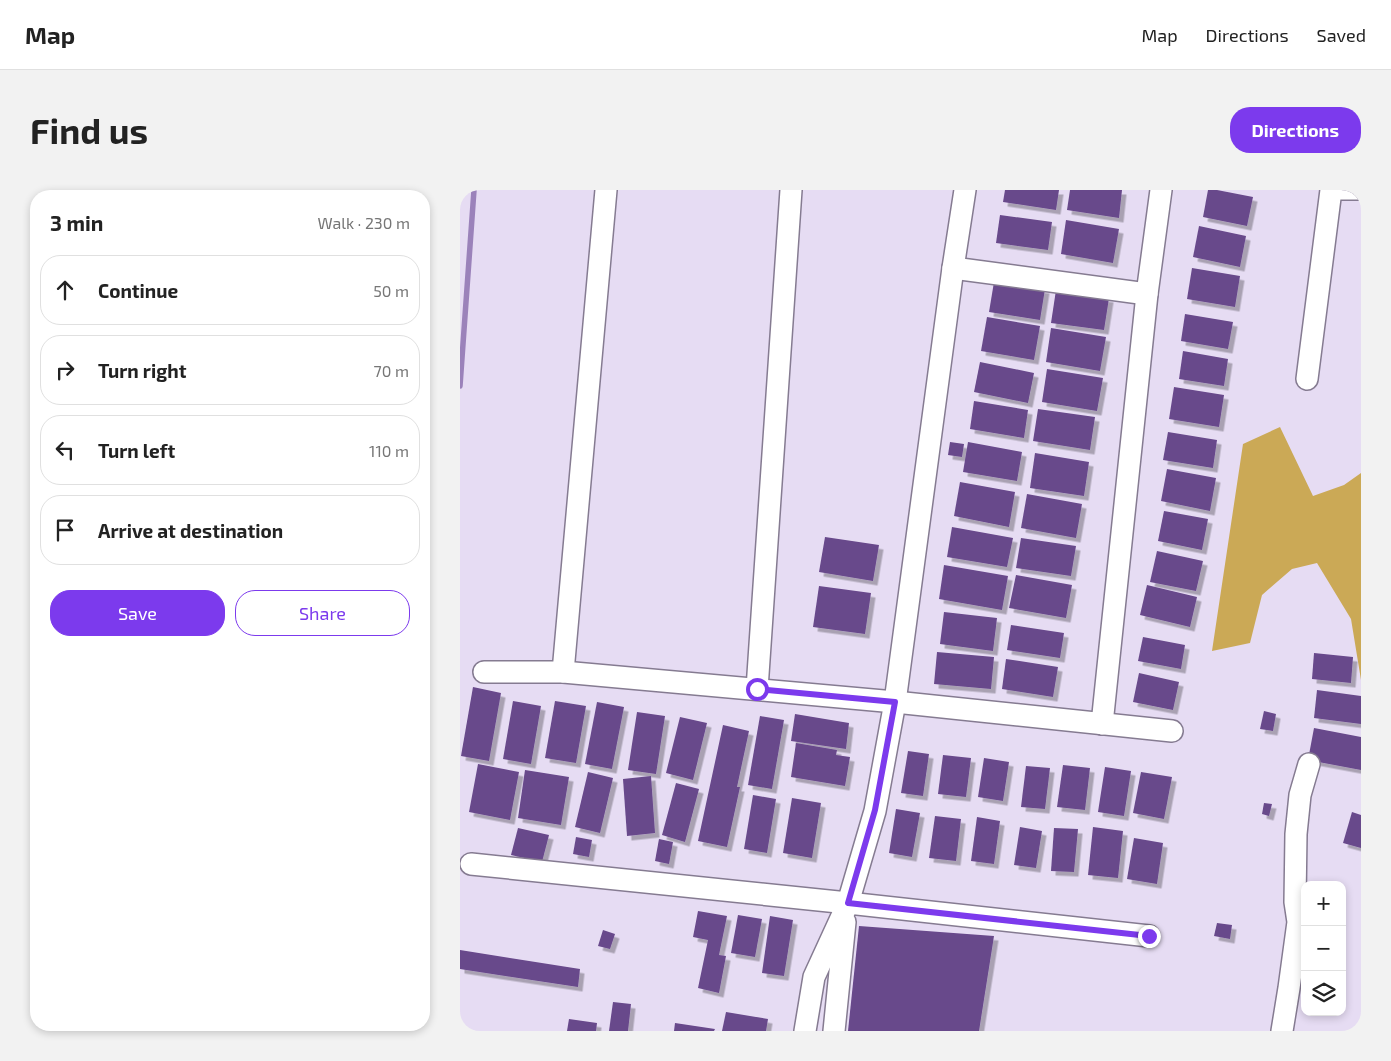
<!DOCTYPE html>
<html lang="en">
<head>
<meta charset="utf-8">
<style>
	:root { --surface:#fff; --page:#f2f2f2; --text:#222; --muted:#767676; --line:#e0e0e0; --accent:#7c3aed }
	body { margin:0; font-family:"Exo 2",sans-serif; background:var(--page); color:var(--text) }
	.controls { position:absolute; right:15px; bottom:15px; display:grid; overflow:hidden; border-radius:10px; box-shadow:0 2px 8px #0003 }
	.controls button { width:45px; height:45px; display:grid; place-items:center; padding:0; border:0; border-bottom:1px solid var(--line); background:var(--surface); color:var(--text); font:25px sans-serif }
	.stop { position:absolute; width:15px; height:15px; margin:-11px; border:4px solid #7c3aed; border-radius:50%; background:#fff }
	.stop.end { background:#7c3aed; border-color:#fff; box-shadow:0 1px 5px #0008 }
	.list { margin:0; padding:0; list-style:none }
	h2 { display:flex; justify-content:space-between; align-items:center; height:65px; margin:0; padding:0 20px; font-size:21px }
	h2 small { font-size:16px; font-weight:400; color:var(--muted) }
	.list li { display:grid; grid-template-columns:32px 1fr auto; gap:15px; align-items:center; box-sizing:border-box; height:70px; margin:0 10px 10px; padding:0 10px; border:1px solid var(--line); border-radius:20px }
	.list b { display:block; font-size:19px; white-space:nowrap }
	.list em { font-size:16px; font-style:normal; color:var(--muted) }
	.actions { display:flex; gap:10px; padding:15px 20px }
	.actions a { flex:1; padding:11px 0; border:1px solid var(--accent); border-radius:20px; text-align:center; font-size:18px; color:var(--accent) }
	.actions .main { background:var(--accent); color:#fff }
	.icon { flex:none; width:28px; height:28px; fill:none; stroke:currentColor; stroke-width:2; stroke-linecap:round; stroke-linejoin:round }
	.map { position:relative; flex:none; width:901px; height:841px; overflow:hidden; border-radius:20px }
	header { display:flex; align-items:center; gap:30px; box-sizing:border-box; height:70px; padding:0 25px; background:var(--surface); border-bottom:1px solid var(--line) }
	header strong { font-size:24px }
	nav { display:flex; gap:28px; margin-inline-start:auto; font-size:18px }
	.intro { display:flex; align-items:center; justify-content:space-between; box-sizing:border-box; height:120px; padding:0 30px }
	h1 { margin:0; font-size:35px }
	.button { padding:12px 22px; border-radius:20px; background:var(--accent); color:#fff; font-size:18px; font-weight:700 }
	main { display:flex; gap:30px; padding:0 30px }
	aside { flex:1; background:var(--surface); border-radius:20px; box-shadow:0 2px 8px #0003 }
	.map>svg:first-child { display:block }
	.forest { fill:#cba956 }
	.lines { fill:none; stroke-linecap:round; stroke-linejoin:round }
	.stream { stroke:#9b82ba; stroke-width:5.5 }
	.building { fill:#68488b; filter:url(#shadow) }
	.lane-casing { stroke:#857b91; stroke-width:14 }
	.street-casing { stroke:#857b91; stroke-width:24 }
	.lane { stroke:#fff; stroke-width:11 }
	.street { stroke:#fff; stroke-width:21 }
	.route { stroke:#7c3aed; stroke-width:6 }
</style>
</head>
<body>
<header>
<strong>Map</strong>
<nav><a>Map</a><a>Directions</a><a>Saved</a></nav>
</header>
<div class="intro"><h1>Find us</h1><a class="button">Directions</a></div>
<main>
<aside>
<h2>3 min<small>Walk · 230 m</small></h2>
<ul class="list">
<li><svg class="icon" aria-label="ahead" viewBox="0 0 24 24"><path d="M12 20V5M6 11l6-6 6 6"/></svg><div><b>Continue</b></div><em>50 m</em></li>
<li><svg class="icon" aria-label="right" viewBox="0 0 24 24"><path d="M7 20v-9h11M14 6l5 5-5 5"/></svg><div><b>Turn right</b></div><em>70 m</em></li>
<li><svg class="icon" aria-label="left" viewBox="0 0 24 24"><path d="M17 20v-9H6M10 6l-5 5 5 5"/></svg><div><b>Turn left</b></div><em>110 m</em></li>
<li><svg class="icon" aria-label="arrive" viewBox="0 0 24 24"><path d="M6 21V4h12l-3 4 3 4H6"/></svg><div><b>Arrive at destination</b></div></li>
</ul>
<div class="actions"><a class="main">Save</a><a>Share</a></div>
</aside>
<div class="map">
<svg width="901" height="841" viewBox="0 0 901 841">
	<defs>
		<filter id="shadow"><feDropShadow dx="4.5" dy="4.5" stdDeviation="0" flood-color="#0004"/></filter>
	</defs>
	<rect width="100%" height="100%" fill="#e6dcf3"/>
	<!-- forest -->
	<polygon class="forest" points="820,237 853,306 884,295 901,283 901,490 891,429 857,373 832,379 802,405 790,453 752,461 783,254"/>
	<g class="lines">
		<!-- stream -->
		<polyline class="stream" points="0,196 14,0"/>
	</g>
	<!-- building -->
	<g class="building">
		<polygon points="545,0 599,0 596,20 543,12"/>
		<polygon points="610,0 662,0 659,28 607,20"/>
		<polygon points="748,0 757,0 793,7 787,36 743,27"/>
		<polygon points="540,25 592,32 588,60 536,53"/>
		<polygon points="606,30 659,39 653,73 601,64"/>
		<polygon points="739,36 786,46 780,77 733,67"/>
		<polygon points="732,78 780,86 775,117 727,109"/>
		<polygon points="534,92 585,99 580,130 529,122"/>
		<polygon points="596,100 649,108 644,140 591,133"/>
		<polygon points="725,124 773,132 768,159 721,151"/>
		<polygon points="527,127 580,136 574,170 521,161"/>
		<polygon points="591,138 646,147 640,181 586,172"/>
		<polygon points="723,161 768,169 764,196 719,189"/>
		<polygon points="520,172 574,183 568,213 514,202"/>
		<polygon points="587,179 643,188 637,221 582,212"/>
		<polygon points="714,197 764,205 759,237 709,229"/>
		<polygon points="514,211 568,220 564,248 510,239"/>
		<polygon points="578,219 635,227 630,260 573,251"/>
		<polygon points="708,242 757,250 753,278 703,270"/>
		<polygon points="490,252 504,254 502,267 488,265"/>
		<polygon points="508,252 562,262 557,291 503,282"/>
		<polygon points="575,263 629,272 624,306 570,298"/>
		<polygon points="707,279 756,288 750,321 701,311"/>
		<polygon points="500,292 555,302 549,337 494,326"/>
		<polygon points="567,304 622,314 616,348 561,338"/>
		<polygon points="704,321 748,329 742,360 698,351"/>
		<polygon points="492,337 553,348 547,377 487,367"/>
		<polygon points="365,347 419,355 413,391 359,382"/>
		<polygon points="561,348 616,356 611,386 556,378"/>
		<polygon points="697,361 743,371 736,401 690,392"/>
		<polygon points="484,375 548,386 542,420 479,409"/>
		<polygon points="556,385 612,395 606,428 549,418"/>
		<polygon points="687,395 737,407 730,437 680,425"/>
		<polygon points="359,396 411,403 405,444 353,437"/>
		<polygon points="484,422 537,428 533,461 480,454"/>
		<polygon points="551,435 604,443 600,468 547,460"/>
		<polygon points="683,447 725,455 721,479 678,471"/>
		<polygon points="477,462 534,467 531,499 474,494"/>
		<polygon points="854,463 893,467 891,493 852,489"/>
		<polygon points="546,469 598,477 593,507 542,499"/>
		<polygon points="679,483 719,492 713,520 673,512"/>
		<polygon points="13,497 41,503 29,571 1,566"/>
		<polygon points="857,500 901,506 901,534 854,528"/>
		<polygon points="53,511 81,516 71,574 43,569"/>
		<polygon points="95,511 126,516 116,573 85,568"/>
		<polygon points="137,512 164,517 152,579 125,574"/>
		<polygon points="804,521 816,524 813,541 800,539"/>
		<polygon points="177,522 205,526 196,584 168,580"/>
		<polygon points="335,524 389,533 386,559 331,551"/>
		<polygon points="300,526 324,530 312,599 288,595"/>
		<polygon points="220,527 247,533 233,590 206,583"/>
		<polygon points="263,535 289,541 277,597 280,597 267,657 238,651"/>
		<polygon points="854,538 901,547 901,580 848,570"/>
		<polygon points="336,553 377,560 376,565 390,567 385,596 331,587"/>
		<polygon points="448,561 469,564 463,606 441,603"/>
		<polygon points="483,565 511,568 506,607 478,604"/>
		<polygon points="524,568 549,572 543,611 518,607"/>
		<polygon points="18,574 59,582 50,630 9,622"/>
		<polygon points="603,575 630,578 625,620 597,617"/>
		<polygon points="566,576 590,578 585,619 561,617"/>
		<polygon points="645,577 671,581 664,626 638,622"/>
		<polygon points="65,580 109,587 101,635 58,628"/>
		<polygon points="128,582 153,588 140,643 115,637"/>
		<polygon points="681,582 712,587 704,629 673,623"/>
		<polygon points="191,586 195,643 167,646 163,589"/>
		<polygon points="216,593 239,599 225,652 202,645"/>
		<polygon points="293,605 316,609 307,663 284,659"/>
		<polygon points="332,608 361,613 352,668 323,663"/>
		<polygon points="804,613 812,614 809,626 802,624"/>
		<polygon points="436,619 460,623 452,667 429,663"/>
		<polygon points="892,622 901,625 901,658 883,653"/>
		<polygon points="475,626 501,629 496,671 469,668"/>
		<polygon points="517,627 540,631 534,674 511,671"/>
		<polygon points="560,637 582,641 576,678 554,675"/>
		<polygon points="633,637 663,641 658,688 628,685"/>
		<polygon points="58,638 89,645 82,672 51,665"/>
		<polygon points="594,638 618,639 614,682 591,681"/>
		<polygon points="116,647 132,650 129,667 113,664"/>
		<polygon points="674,648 703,653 697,694 667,689"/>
		<polygon points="199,649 213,652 209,674 195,671"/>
		<polygon points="238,721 267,726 259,765 266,766 259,803 238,798 248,750 233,747"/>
		<polygon points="278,725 302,729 295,767 271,763"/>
		<polygon points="310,726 333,730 324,786 302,783"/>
		<polygon points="757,733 772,735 770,749 754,746"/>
		<polygon points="399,736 534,746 519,841 388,841"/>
		<polygon points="143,740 155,744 150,759 138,756"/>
		<polygon points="0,760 120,779 118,797 0,779"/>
		<polygon points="153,812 171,814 168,841 149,841"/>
		<polygon points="266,822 308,829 306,841 262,841"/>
		<polygon points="109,829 137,833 136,841 107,841"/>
		<polygon points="215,833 255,839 254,841 214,841"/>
	</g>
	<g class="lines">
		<!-- lane casing -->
		<g class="lane-casing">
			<polyline id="lane" points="870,4 901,4"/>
		</g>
		<!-- street casing -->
		<g class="street-casing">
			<g id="street">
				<polyline points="493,78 687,104"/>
				<polyline points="847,189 871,0"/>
				<polyline points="24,482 103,482 435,512 712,541"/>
				<polyline points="103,482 146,0"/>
				<polyline points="297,499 331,0"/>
				<polyline points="642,534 687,104 701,0"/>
				<polyline points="11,674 388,713 689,746"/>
				<polyline points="345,841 354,787 388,713 415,621 435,512 493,78 505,0"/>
				<polyline points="374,841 385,732"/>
				<polyline points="822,841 829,798 838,732 835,712 836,644 840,605 849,574"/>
			</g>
		</g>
		<!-- lane -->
		<use href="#lane" class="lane"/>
		<!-- street -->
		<use href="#street" class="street"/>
	</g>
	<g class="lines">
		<!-- route -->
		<polyline class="route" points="297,499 435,512 415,620 388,713 689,746"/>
	</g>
</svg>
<div class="controls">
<button>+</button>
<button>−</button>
<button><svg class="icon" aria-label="layers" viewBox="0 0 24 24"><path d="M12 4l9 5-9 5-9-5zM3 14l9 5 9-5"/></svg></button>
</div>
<div class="stop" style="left:297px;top:499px"></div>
<div class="stop end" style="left:689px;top:746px"></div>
</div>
</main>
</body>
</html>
